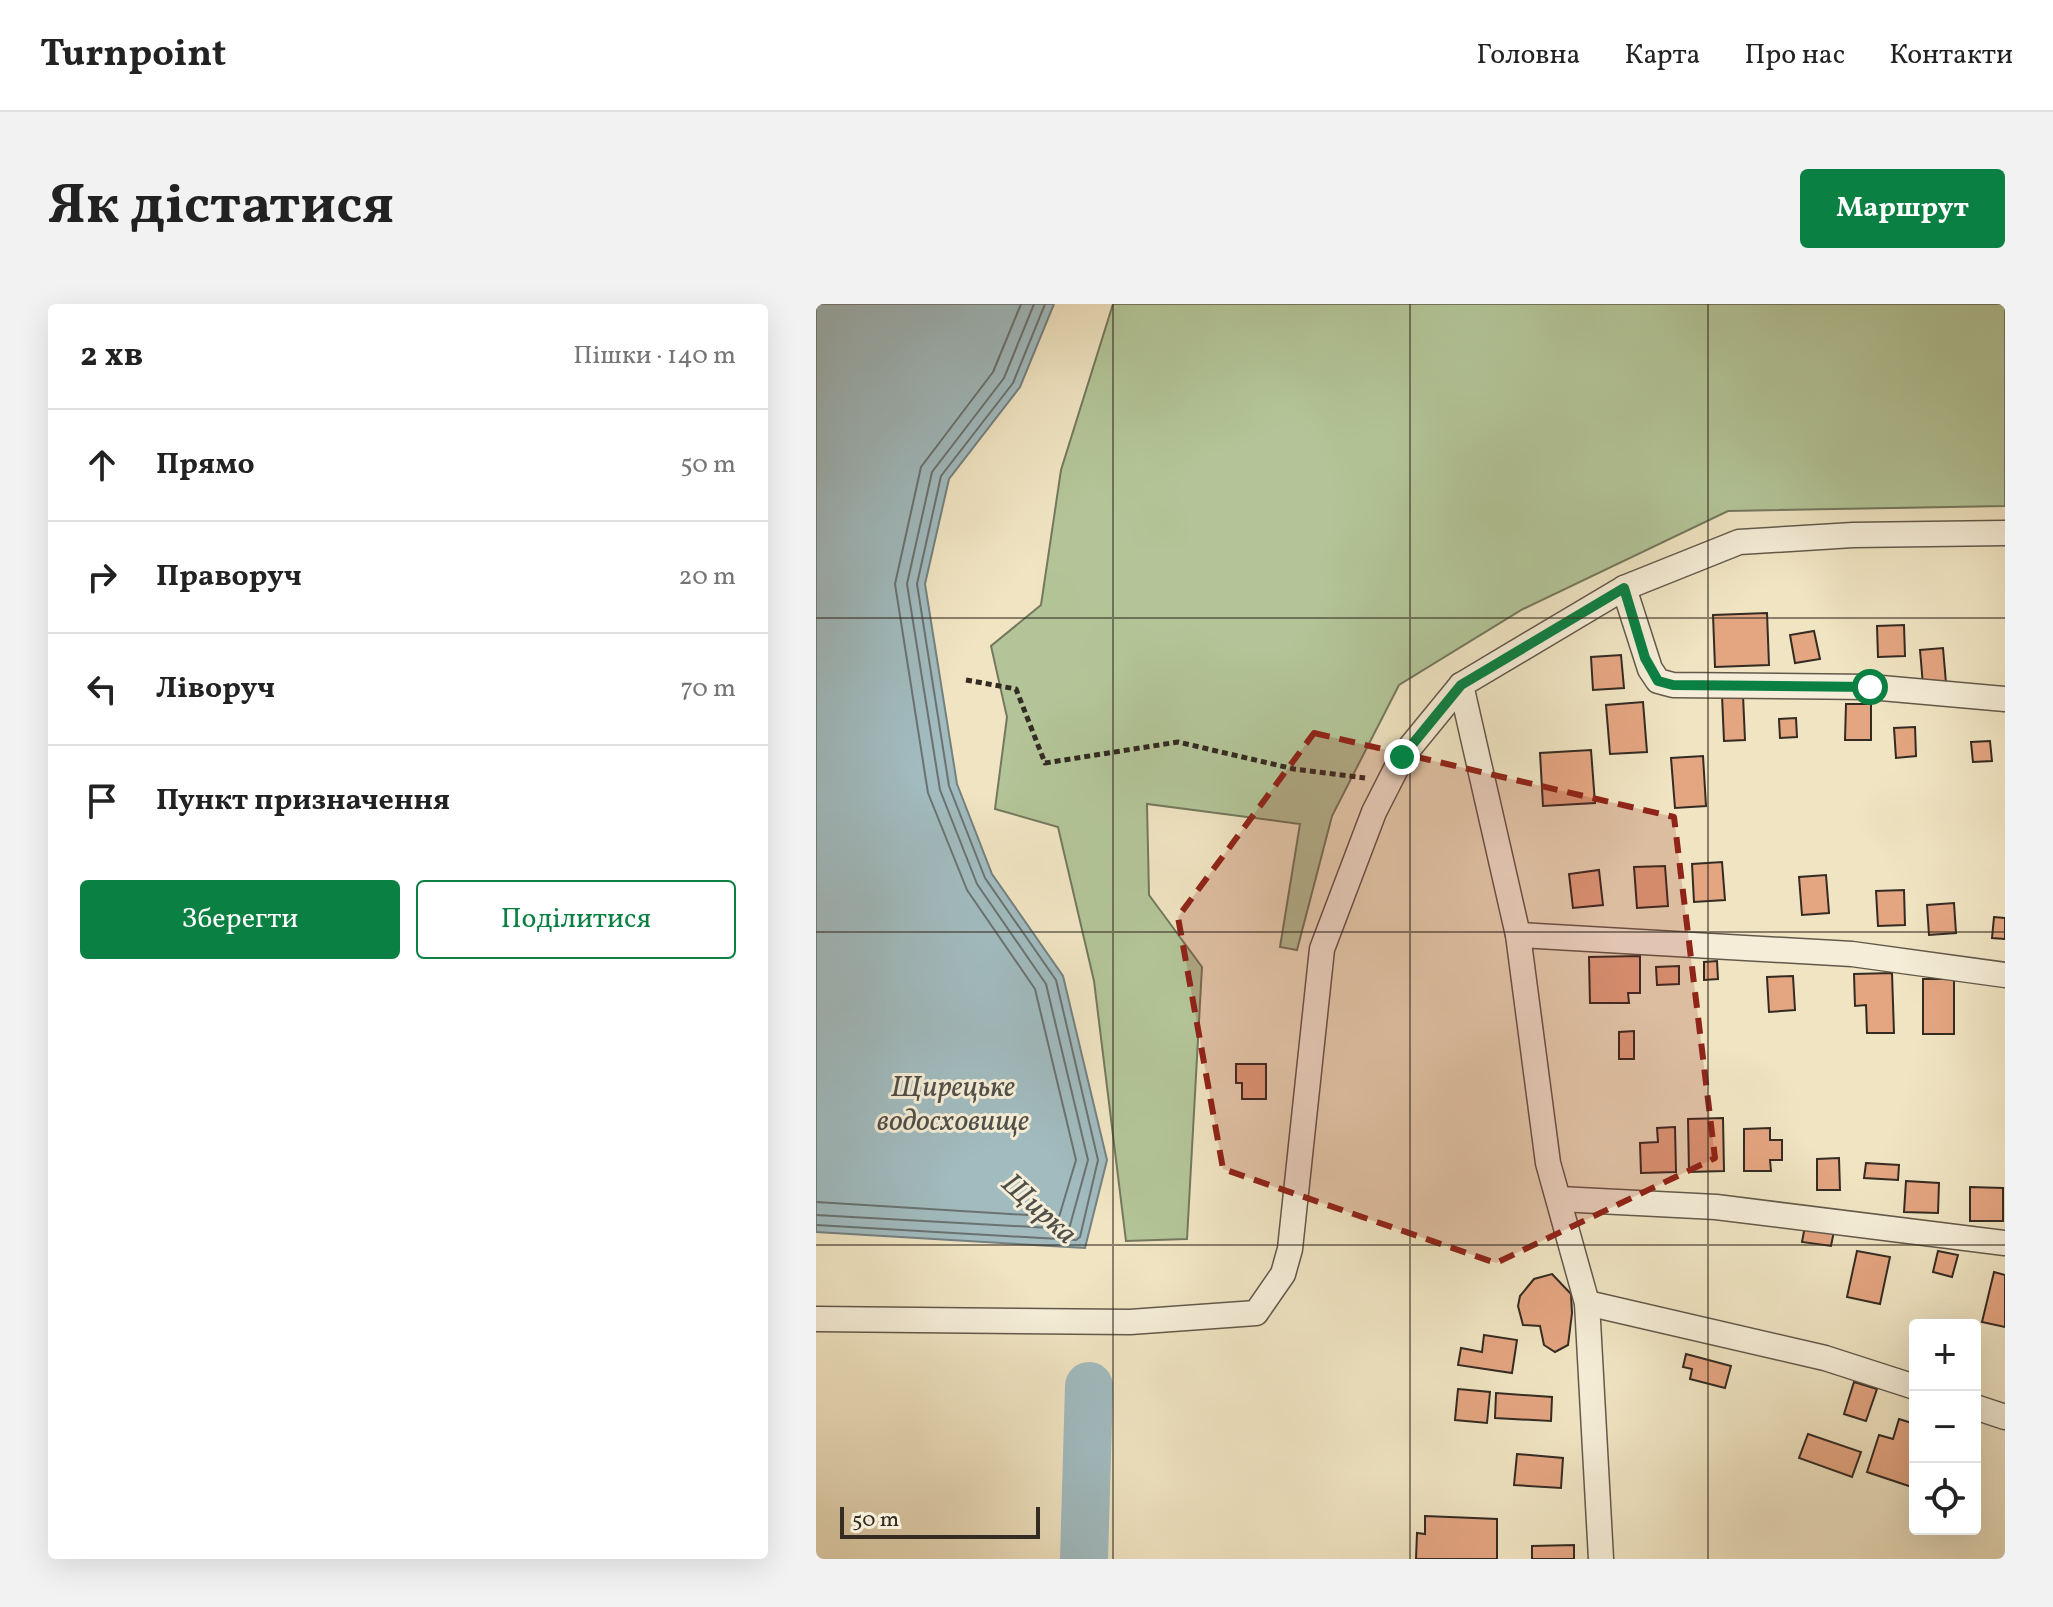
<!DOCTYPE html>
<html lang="uk">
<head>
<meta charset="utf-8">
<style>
	:root { --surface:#fff; --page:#f2f2f2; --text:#222; --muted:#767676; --line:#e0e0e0; --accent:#0b8043 }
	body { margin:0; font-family:Vollkorn,serif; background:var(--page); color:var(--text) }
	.controls { position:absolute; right:24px; bottom:24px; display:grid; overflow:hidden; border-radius:8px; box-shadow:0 8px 32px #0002 }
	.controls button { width:72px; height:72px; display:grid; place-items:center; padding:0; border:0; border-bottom:2px solid var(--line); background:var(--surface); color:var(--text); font:40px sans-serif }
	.scale { position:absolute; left:24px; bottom:20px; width:200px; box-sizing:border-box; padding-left:8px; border:4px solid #342b23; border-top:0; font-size:22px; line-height:28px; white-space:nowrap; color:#342b23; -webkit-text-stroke:6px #f5edd7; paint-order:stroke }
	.stop { position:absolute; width:24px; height:24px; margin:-18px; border:6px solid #0b8043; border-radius:50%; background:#fff }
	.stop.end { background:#0b8043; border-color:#fff; box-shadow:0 2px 8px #0008 }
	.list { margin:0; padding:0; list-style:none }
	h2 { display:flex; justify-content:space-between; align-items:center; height:104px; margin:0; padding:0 32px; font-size:34px }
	h2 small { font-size:26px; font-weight:400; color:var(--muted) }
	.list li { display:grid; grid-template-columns:52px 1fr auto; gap:24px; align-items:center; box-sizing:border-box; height:112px; padding:0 32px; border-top:2px solid var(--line) }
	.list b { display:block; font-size:30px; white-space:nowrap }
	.list em { font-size:26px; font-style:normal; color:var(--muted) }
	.actions { display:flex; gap:16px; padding:24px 32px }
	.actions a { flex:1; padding:18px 0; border:2px solid var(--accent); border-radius:8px; text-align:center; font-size:28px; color:var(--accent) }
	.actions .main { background:var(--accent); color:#fff }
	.icon { flex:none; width:44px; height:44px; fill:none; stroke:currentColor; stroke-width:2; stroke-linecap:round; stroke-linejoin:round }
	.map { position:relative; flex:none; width:1189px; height:1255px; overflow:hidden; border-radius:8px }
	header { display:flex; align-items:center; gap:48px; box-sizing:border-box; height:112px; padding:0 40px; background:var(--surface); border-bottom:2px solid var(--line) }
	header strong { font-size:38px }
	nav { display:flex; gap:44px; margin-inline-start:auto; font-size:28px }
	.intro { display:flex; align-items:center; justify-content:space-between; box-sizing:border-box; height:192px; padding:0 48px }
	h1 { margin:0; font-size:56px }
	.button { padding:20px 36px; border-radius:8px; background:var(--accent); color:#fff; font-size:28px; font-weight:700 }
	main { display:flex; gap:48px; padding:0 48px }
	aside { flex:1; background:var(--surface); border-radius:8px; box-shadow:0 8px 32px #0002 }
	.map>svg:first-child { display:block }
	.green { fill:#b3c598; stroke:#74785e; stroke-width:2 }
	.water { fill:#a1bbbf; stroke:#758181; stroke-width:2 }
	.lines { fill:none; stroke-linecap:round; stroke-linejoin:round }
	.shore { stroke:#6a7371; stroke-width:2 }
	.river { stroke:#a1bbbf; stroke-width:48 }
	.building { fill:#e4a581; stroke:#342b23; stroke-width:2 }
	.street-casing { stroke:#63594b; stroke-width:27 }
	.path { stroke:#342b23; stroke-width:5; stroke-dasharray:6 4; stroke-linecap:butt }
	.street { stroke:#f5edd7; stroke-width:24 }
	.route { stroke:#0b8043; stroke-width:10 }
	.marked { fill:#8f2418; fill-opacity:0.2; stroke:#8f2418; stroke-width:6; stroke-dasharray:16 10; stroke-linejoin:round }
	.grid { fill:none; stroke:#342b23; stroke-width:2; stroke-opacity:0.55 }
	.labels { text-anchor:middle; stroke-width:6; stroke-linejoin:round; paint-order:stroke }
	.water-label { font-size:30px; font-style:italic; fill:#4f4f4a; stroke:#f5edd7 }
</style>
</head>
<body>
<header>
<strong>Turnpoint</strong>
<nav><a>Головна</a><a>Карта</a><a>Про нас</a><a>Контакти</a></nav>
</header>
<div class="intro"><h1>Як дістатися</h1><a class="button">Маршрут</a></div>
<main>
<aside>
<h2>2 хв<small>Пішки · 140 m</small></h2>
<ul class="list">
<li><svg class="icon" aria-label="ahead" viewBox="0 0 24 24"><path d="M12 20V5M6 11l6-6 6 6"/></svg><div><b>Прямо</b></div><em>50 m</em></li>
<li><svg class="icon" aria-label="right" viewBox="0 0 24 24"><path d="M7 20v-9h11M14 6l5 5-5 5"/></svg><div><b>Праворуч</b></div><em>20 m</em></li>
<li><svg class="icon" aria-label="left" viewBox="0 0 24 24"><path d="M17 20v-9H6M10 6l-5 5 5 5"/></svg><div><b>Ліворуч</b></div><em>70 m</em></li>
<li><svg class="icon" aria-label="arrive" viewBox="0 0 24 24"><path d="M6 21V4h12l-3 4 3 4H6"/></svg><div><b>Пункт призначення</b></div></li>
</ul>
<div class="actions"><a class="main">Зберегти</a><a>Поділитися</a></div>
</aside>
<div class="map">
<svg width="1189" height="1255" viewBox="0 0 1189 1255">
	<rect width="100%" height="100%" fill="#f0e4c2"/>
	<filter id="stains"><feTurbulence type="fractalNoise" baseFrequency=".0025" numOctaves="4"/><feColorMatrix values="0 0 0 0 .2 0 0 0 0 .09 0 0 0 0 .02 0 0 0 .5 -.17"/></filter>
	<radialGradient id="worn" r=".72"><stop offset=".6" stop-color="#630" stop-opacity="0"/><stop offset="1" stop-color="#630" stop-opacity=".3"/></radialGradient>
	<!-- green -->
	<polygon class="green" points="297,0 1189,0 1189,202 912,207 707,305 583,381 516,512 481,646 464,643 484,520 331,500 333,591 386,663 371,935 310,937 278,677 242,523 179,505 191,413 175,342 225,301 245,166"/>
	<!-- water -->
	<polygon class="water" points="0,0 238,0 204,83 133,175 109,280 141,480 176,570 247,672 291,856 269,944 0,928"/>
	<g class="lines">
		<!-- shore -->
		<g class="shore">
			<polyline points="0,898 243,913 260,856 219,685 151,586 112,489 79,280 105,163 177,68 205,0"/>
			<polyline points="0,911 253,925 272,856 230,680 161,580 124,486 91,280 116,168 188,74 218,0"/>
			<polyline points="0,921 260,936 264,933 282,856 240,676 169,574 133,482 101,280 125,172 197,79 229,0"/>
		</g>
		<!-- river -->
		<polyline class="river" points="268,1255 273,1082"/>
	</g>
	<!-- building -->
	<g class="building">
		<polygon points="951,309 953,361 899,363 897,311"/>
		<polygon points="1088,321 1089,352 1062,353 1061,322"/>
		<polygon points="998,327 1004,355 979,359 974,331"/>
		<polygon points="1127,344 1130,379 1107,381 1104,346"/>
		<polygon points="805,351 808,384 777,386 775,353"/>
		<polygon points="906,391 927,391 929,436 908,437"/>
		<polygon points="827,398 831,448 794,450 790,401"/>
		<polygon points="1030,400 1055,400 1055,436 1029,436"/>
		<polygon points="980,414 981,433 964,434 963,415"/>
		<polygon points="1099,423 1100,452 1080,454 1078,424"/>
		<polygon points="1174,437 1176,457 1157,458 1155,438"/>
		<polygon points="775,446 779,499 727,502 724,449"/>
		<polygon points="887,452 890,502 859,504 855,454"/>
		<polygon points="906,558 909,596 878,598 876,560"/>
		<polygon points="849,562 852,602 821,604 818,563"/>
		<polygon points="783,566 787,601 757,604 753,570"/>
		<polygon points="1010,571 1013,609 986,611 983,573"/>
		<polygon points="1088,586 1089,621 1062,622 1060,587"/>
		<polygon points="1138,599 1140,629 1113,631 1111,601"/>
		<polygon points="1178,613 1189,614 1189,635 1176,634"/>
		<polygon points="824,652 824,689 812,689 813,699 774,699 773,653"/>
		<polygon points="901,657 902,675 888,676 888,658"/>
		<polygon points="863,662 863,680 841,681 840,663"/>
		<polygon points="1076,669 1078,729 1051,729 1050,701 1039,702 1038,670"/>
		<polygon points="977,672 979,706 953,708 951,673"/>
		<rect x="1107" y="675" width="31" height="55"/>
		<polygon points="818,727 818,755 803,755 803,728"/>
		<polygon points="420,760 450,760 450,795 426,795 426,779 420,779"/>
		<polygon points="907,814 908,867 873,868 872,815"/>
		<polygon points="859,823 860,868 825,869 824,839 842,838 841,824"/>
		<polygon points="954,824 954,836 966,836 966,856 954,856 955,867 928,867 928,825"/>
		<polygon points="1023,854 1024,886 1001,886 1001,855"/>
		<polygon points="1050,859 1083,861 1082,876 1048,874"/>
		<polygon points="1090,877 1123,879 1122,909 1088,908"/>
		<polygon points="1154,883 1187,884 1187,917 1154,917"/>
		<polygon points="989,922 1018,927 1015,942 986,938"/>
		<polygon points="1041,947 1074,953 1064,1000 1031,993"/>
		<polygon points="1122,947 1142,951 1136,973 1117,968"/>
		<polygon points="1178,968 1189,971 1189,1023 1166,1018"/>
		<polygon points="736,970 755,990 756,1009 752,1041 739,1048 728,1041 724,1022 707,1021 702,1002 704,992 718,975"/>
		<polygon points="668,1031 701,1036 696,1069 642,1061 645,1044 666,1048"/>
		<polygon points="870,1050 915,1062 909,1084 874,1075 876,1065 867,1063"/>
		<polygon points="1038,1078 1061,1085 1050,1117 1028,1110"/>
		<polygon points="642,1085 674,1088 671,1119 639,1116"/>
		<polygon points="680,1089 736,1093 735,1117 679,1114"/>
		<polygon points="1083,1115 1099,1120 1099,1184 1051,1168 1063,1131 1077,1135"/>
		<polygon points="992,1130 1045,1148 1036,1173 983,1154"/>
		<polygon points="701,1150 747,1154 745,1184 698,1181"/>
		<polygon points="609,1212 681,1215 681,1255 600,1255 601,1229 609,1230"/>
		<polygon points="758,1241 758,1255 716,1255 716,1242"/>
	</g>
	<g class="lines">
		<!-- street casing -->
		<g class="street-casing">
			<g id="street">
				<polyline points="808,284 834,365 842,377 857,381 1054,383 1189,395"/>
				<polyline points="645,381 702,631 732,859 771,999 785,1255"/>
				<polyline points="702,631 1036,650 1189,671"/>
				<polyline points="743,895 900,903 1189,939"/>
				<polyline points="771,999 1009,1054 1099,1083"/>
				<polyline points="0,1015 314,1018 440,1009 467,970 474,945 506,645 558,508 586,453 645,381 808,284 923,238 1037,231 1189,229"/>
				<polyline points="1159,1103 1189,1113"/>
			</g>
		</g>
		<!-- path -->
		<polyline class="path" points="150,376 200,385 229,459 362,438 478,465 549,474"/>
		<!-- street -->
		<use href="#street" class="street"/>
	</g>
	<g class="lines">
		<!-- route -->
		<polyline class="route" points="586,453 645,381 808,284 829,354 842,377 857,381 1054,383"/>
	</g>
	<!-- marked area -->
	<path class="marked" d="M498,429L858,513L899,854L680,959L407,865L362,613Z"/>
	<!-- grid -->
	<path class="grid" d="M297,0V1255M594,0V1255M892,0V1255M0,314H1189M0,628H1189M0,941H1189"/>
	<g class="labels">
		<!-- water labels -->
		<g class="water-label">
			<text x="137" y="792">Щирецьке<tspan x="137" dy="34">водосховище</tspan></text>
			<text transform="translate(224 904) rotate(42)" y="10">Щирка</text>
		</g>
	</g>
	<rect width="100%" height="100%" filter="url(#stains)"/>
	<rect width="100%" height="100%" fill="url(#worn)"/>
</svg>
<div class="controls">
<button>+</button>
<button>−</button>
<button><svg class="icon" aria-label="locate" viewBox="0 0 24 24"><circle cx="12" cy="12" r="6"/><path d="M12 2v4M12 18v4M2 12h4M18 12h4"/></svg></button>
</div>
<div class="scale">50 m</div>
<div class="stop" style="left:1054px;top:383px"></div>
<div class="stop end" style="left:586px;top:453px"></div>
</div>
</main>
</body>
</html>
